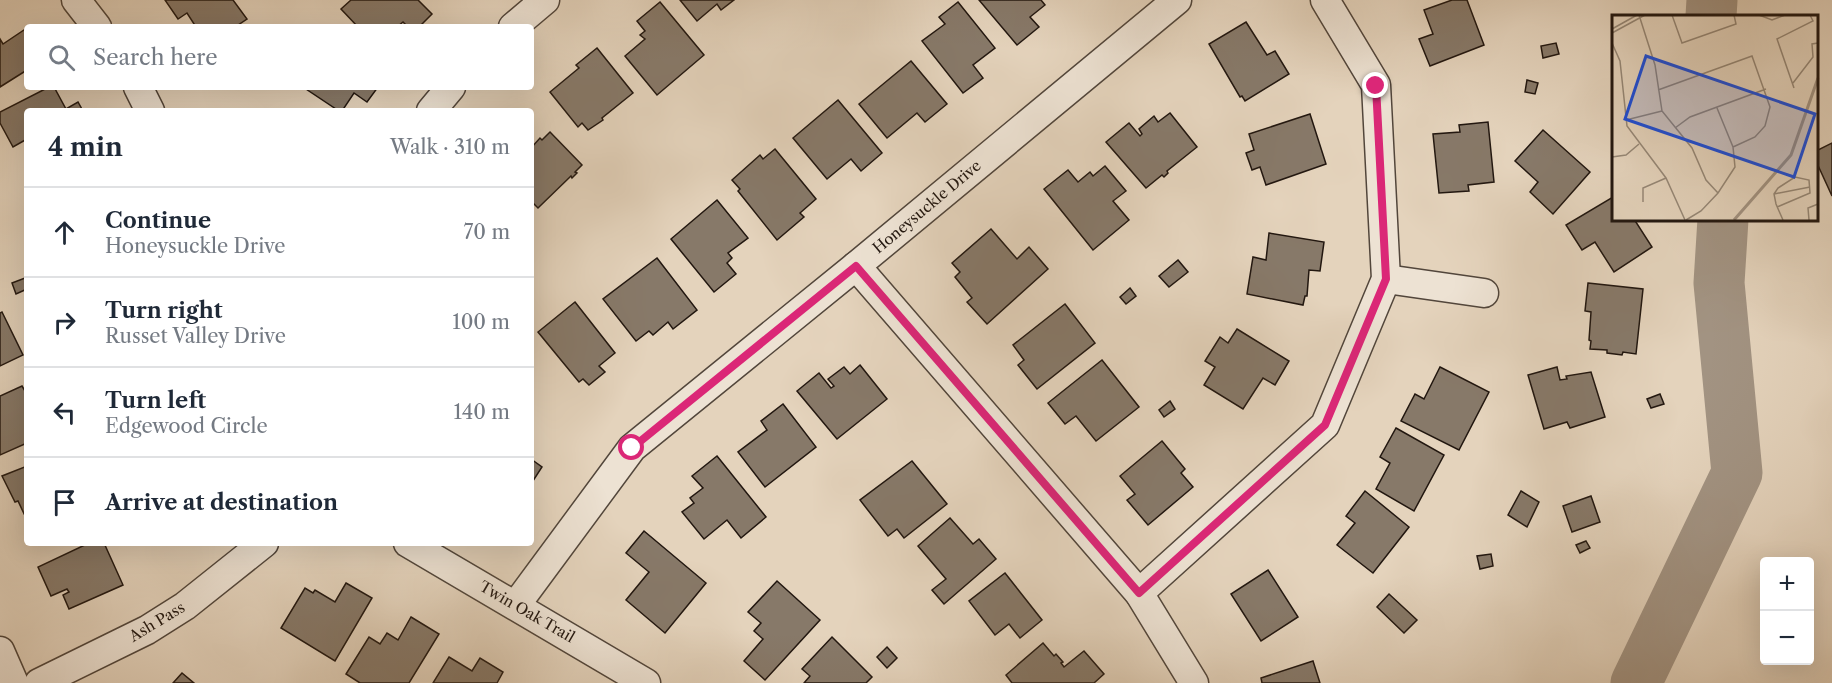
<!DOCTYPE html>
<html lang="en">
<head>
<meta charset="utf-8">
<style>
	:root { --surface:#fff; --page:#f2f2f3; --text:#1f2937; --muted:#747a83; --line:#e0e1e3 }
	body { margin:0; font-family:"Libre Caslon Text",serif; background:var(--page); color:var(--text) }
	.controls { position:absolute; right:18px; bottom:18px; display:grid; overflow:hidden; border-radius:6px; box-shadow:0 6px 24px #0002 }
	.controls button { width:54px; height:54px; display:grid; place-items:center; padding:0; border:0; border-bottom:2px solid var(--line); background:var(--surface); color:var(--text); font:30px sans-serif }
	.stop { position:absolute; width:18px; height:18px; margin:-14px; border:4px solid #db2777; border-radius:50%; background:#fff }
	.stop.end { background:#db2777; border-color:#fff; box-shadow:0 2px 6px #0008 }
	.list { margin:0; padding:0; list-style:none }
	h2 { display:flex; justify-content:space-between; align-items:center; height:78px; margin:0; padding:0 24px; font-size:26px }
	h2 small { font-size:20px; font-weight:400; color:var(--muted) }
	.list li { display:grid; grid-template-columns:39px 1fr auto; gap:18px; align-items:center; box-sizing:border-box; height:90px; padding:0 24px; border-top:2px solid var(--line) }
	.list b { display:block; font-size:22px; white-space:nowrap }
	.list p { margin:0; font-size:20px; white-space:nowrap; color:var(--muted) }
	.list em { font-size:20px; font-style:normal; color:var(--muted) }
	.icon { flex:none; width:33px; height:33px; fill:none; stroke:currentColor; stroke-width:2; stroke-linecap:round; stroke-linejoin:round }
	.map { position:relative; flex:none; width:1832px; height:683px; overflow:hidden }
	.search { position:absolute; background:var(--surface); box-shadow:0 6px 24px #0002; left:24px; top:24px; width:510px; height:66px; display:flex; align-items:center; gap:15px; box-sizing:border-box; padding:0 21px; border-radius:6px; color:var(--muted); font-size:22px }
	.panel { position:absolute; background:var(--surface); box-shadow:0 6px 24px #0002; left:24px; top:108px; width:510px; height:438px; border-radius:6px }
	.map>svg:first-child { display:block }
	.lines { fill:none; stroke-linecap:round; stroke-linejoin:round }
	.river { stroke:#a29382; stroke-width:51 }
	.building { fill:#877969; stroke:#221710; stroke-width:1.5 }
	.minor-casing { stroke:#52463b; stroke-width:31 }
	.minor { stroke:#ede2d3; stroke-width:28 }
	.route { stroke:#db2777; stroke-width:8 }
	.labels { text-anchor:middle; stroke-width:5; stroke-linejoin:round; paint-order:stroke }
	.street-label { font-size:15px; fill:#221710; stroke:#ede2d3 }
	.inset-river { fill:none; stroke:#a29382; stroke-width:3 }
	.inset-road { fill:none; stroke:#968877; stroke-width:1.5 }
	.view { fill:#1d4ed8; fill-opacity:0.15; stroke:#1d4ed8; stroke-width:3 }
	.inset-edge { fill:none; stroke:#221710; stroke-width:3 }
</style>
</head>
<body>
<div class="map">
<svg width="1832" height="683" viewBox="0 0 1832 683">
	<rect width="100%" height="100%" fill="#e4d3bc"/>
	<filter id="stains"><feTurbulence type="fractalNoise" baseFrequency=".00333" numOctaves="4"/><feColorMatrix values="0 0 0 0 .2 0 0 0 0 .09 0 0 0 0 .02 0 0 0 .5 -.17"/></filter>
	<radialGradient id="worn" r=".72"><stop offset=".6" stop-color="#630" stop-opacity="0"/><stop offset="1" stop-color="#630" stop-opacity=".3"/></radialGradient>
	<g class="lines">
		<!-- river -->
		<g class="river">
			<polyline points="1711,16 1712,0"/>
			<polyline points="1636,683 1737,473 1719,283 1723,219"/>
		</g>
	</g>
	<!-- building -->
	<g class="building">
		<polygon points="165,0 233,0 247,19 235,27 196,27 187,13 178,19"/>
		<polygon points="351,0 418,0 432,14 419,27 408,27 403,22 397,27 358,27 341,9"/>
		<polygon points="680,0 734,0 721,10 717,4 697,21"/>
		<polygon points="979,0 1041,0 1045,5 1030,17 1039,27 1017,45"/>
		<polygon points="1452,0 1467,0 1484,45 1430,66 1419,39 1433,34 1424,10"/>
		<polygon points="660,2 704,55 657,95 625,56 645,39 640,35 645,31 637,21"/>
		<polygon points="958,2 995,48 973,65 983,78 963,93 922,41 945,24 939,17"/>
		<polygon points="1246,22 1267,55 1275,51 1289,74 1245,101 1242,96 1240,97 1209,44"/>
		<polygon points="24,30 27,34 27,70 0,87 0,39 3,44"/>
		<polygon points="1556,43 1559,54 1543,58 1541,46"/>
		<polygon points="597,48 633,93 602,118 603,120 588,130 582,123 578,127 550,92 579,68 576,65"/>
		<polygon points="911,61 947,104 925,122 917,113 887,138 859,104"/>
		<polygon points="1527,80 1538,83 1535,94 1525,92"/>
		<polygon points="49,87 54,87 66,109 78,102 83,111 27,111 27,139 13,147 0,123 0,112"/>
		<polygon points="303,87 378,87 367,102 354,93 342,111 339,111"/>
		<polygon points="838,100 882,153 861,171 851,159 827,179 793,138"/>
		<polygon points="1170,113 1197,147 1167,171 1168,173 1164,177 1162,175 1146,188 1106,142 1129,123 1140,136 1142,134 1139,129 1154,116 1158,122"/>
		<polygon points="1310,114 1326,164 1266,185 1260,167 1252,170 1246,153 1254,150 1249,134"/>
		<polygon points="1488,122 1494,182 1468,185 1469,191 1439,193 1433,134 1460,132 1459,125"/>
		<polygon points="1543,130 1590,172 1553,214 1530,192 1538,182 1515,161"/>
		<polygon points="550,132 582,165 575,172 577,173 572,178 571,176 538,208 531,201 531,148 540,138 542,140"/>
		<polygon points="1832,143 1832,196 1816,161 1816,151"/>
		<polygon points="775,149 816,199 800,213 804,217 777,240 738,191 740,189 732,180 760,155 763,159"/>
		<polygon points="1105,166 1126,191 1113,201 1129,220 1093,250 1044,189 1068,170 1078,182 1090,172 1093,176"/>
		<polygon points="1613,197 1613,219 1634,219 1652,247 1614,272 1595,242 1582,250 1566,225"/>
		<polygon points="717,200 748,238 728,253 732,258 727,263 736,274 714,292 671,239"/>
		<polygon points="991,229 1017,259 1029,247 1048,269 987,324 967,302 972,298 955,277 960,272 952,263"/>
		<polygon points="1269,233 1324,242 1320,271 1309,270 1307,296 1305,296 1303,305 1247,294 1253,257 1266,260"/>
		<polygon points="657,258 697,310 673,329 668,322 653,335 649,331 636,341 603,299"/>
		<polygon points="1178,260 1188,272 1169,287 1159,276"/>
		<polygon points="25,278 27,289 16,294 12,283"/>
		<polygon points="1588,283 1643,289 1636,354 1623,352 1622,355 1607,353 1607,350 1590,349 1591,341 1589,340 1591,312 1585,311"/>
		<polygon points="1130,288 1136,296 1126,304 1120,297"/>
		<polygon points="575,302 615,353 599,366 605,372 589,385 583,379 579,382 538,332"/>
		<polygon points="1065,304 1095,343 1037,389 1018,365 1024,360 1013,345"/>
		<polygon points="2,312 23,355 0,366 0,313"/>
		<polygon points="1237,329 1289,361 1275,385 1263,378 1243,409 1204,385 1215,367 1205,361 1220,337 1228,343"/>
		<polygon points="1102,360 1139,407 1096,441 1076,416 1065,424 1048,403"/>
		<polygon points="860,365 887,399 837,439 797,391 819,373 831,388 834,386 828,379 844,367 850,374"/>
		<polygon points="1440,367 1489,392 1459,450 1401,421 1415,394 1424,399"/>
		<polygon points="1557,367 1560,380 1567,379 1566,376 1591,372 1605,417 1570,428 1567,422 1544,429 1528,375"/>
		<polygon points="22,386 25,391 27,390 27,443 0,455 0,396"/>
		<polygon points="1660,394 1664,404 1651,408 1647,399"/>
		<polygon points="1170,401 1175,409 1164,417 1159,410"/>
		<polygon points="783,404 816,447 765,487 738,452 767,430 761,421"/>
		<polygon points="1396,428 1444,455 1414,511 1376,489 1390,463 1380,457"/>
		<polygon points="1162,441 1185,469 1181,473 1193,487 1148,525 1127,500 1135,494 1120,476"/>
		<polygon points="717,456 766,517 741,538 727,520 704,539 682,512 694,503 690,498 703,488 692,476"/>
		<polygon points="531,459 542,467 531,484"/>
		<polygon points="912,461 947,504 904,538 897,529 888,536 860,500"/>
		<polygon points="27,466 27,520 18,501 15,502 2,476"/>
		<polygon points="1365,491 1409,527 1373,573 1337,545 1355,523 1346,516"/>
		<polygon points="1521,491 1539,502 1527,527 1508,515"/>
		<polygon points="1591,496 1600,522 1572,532 1563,506"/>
		<polygon points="950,518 973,544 979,539 996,559 944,604 932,590 946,579 918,546"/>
		<polygon points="644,531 706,583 665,633 626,600 649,572 626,553"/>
		<polygon points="1586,541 1590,548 1580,553 1576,545"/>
		<polygon points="89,543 104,543 123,585 69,609 63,595 69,592 67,589 51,596 38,567"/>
		<polygon points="1491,554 1493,566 1480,569 1477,556"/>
		<polygon points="1268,570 1298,617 1261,641 1231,594"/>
		<polygon points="1005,573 1042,620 1020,638 1009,624 995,635 969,601"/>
		<polygon points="777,581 820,620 765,680 744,661 763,639 754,631 761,623 748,612"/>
		<polygon points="346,583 372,598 335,661 281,628 305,588 313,593 315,590 335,602"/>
		<polygon points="1389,594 1417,620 1404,633 1377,607"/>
		<polygon points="411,617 439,634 409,683 360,683 346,674 369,637 380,644 387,633 398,640"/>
		<polygon points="832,637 872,677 866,683 804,683 810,676 802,669"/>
		<polygon points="1043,643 1054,656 1056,654 1063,662 1061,663 1064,667 1084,651 1104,674 1094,683 1012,683 1006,675"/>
		<polygon points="887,647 897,658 887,668 877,657"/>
		<polygon points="449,657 472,671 480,658 503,672 497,683 433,683"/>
		<polygon points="1313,661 1320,683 1262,683 1261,678"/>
		<polygon points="182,673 194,683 173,683"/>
	</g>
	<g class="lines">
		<!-- minor casing -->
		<g class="minor-casing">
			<g id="minor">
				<polyline points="76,0 97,27"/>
				<polyline points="513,27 545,0"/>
				<polyline points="138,87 150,111"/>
				<polyline points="431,111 451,87"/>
				<polyline points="856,266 1139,593 1194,683"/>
				<polyline points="1386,279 1484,293"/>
				<polyline points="408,543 646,683"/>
				<polyline points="1139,593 1325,425 1386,279 1376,85 1325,0"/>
				<polyline points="516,605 632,448 856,266 1177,0"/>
				<polyline points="0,651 14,683"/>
				<polyline points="39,683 147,630 185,606 264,543"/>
			</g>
		</g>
		<!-- minor -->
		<use href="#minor" class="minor"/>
	</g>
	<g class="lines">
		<!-- route -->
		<polyline class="route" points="632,448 856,266 1139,593 1325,425 1386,279 1376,86"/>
	</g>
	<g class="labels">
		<!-- street labels -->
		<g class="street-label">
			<text transform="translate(927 207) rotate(-40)" y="5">Honeysuckle Drive</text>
			<text transform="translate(527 612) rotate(30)" y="5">Twin Oak Trail</text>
			<text transform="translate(157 622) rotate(-31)" y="5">Ash Pass</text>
		</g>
	</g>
	<!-- overview -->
	<g transform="translate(1612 15)">
		<rect width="206" height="206" fill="#e4d3bc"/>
		<path class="inset-river" d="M122,205L179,140L206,63"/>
		<path class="inset-road" d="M27,0L43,50L50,96L80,133L94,165L106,178M60,0L70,28L124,9L122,0M147,0L160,5L173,0M0,14L25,0M0,18L33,0M0,28L8,46L15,111L54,163L73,205M181,68L201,42L200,29L206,28M182,73L165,24L201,6L198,0M46,75L140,41L158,92L153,111L143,122L121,132M14,105L50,96M63,113L78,102L154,74M0,142L14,140L27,129M162,179L198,172M31,187V173L54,163M165,192L198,178L197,165L183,162L166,173L162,179L164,189L167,196L171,205M74,205L89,196L106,178L123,152L121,132L105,93M197,205L196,193L206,189"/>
		<path class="view" d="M34,41L203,99L182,162L13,104Z"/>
		<rect width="206" height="206" class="inset-edge"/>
	</g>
	<rect width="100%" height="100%" filter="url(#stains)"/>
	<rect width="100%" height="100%" fill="url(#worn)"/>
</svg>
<div class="controls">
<button>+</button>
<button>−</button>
</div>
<div class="stop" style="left:632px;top:448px"></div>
<div class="stop end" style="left:1376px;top:86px"></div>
<div class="search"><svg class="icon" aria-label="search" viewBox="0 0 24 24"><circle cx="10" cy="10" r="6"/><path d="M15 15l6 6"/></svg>Search here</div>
<section class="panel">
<h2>4 min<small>Walk · 310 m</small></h2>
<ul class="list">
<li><svg class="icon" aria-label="ahead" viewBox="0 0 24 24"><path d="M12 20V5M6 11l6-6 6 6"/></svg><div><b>Continue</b><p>Honeysuckle Drive</p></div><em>70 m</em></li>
<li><svg class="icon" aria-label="right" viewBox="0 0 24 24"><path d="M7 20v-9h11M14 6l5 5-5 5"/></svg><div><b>Turn right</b><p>Russet Valley Drive</p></div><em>100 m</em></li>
<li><svg class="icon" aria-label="left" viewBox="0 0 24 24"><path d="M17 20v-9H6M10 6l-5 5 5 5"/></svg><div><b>Turn left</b><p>Edgewood Circle</p></div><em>140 m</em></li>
<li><svg class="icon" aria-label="arrive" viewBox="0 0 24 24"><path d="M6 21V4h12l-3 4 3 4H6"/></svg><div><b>Arrive at destination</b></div></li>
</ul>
</section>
</div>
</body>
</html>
